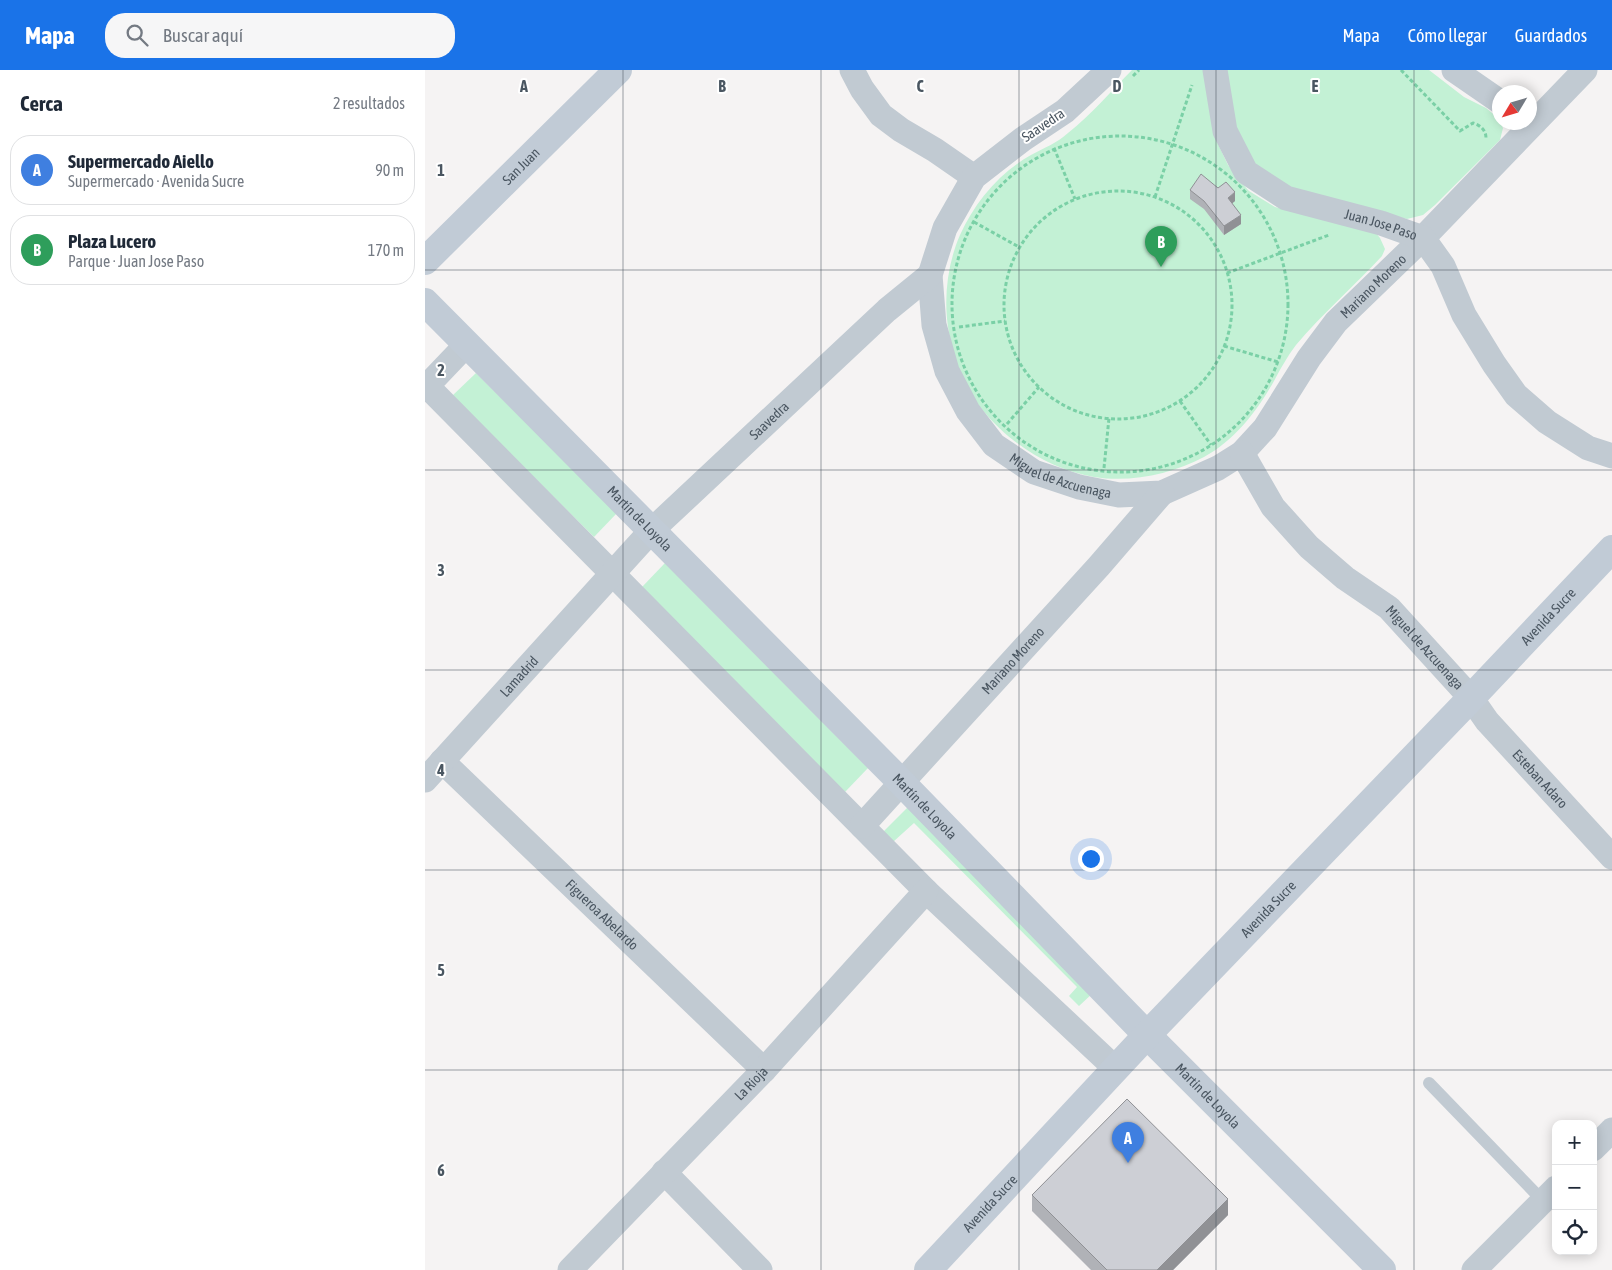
<!DOCTYPE html>
<html lang="es">
<head>
<meta charset="utf-8">
<style>
	:root { --surface:#fff; --page:#f6f6f7; --text:#1f2937; --muted:#747a83; --line:#e0e1e3; --accent:#1a73e8 }
	body { margin:0; font-family:"Asap Condensed",sans-serif; background:var(--page); color:var(--text) }
	.controls { position:absolute; right:15px; bottom:15px; display:grid; overflow:hidden; border-radius:10px; box-shadow:0 2px 12px #0003 }
	.controls button { width:45px; height:45px; display:grid; place-items:center; padding:0; border:0; border-bottom:1px solid var(--line); background:var(--surface); color:var(--text); font:25px sans-serif }
	.compass { position:absolute; left:1067px; top:15px; width:45px; height:45px; border-radius:50%; background:var(--surface); box-shadow:0 2px 12px #0003; rotate:232deg }
	.you { position:absolute; left:665px; top:788px; width:18px; height:18px; margin:-12px; border:4px solid #fff; border-radius:50%; background:#1a73e8; box-shadow:0 0 0 8px #1a73e833 }
	.badge { display:grid; place-items:center; width:32px; height:32px; border-radius:50%; background:var(--accent); color:#fff; font-size:16px; font-weight:700 }
	.pin { position:absolute; translate:-50% -41px; filter:drop-shadow(0 1px 2px #0008) }
	.pin::after { content:''; position:absolute; top:26px; width:18px; height:15px; background:inherit; clip-path:polygon(0 0,100% 0,50% 100%) }
	.list { margin:0; padding:0; list-style:none }
	h2 { display:flex; justify-content:space-between; align-items:center; height:65px; margin:0; padding:0 20px; font-size:21px }
	h2 small { font-size:16px; font-weight:400; color:var(--muted) }
	.list li { display:grid; grid-template-columns:32px 1fr auto; gap:15px; align-items:center; box-sizing:border-box; height:70px; margin:0 10px 10px; padding:0 10px; border:1px solid var(--line); border-radius:20px }
	.list b { display:block; font-size:19px; white-space:nowrap }
	.list p { margin:0; font-size:16px; white-space:nowrap; color:var(--muted) }
	.list em { font-size:16px; font-style:normal; color:var(--muted) }
	.icon { flex:none; width:28px; height:28px; fill:none; stroke:currentColor; stroke-width:2; stroke-linecap:round; stroke-linejoin:round }
	.map { position:relative; flex:none; width:1187px; height:1200px; overflow:hidden }
	header { display:flex; align-items:center; gap:30px; box-sizing:border-box; height:70px; padding:0 25px; background:var(--accent); color:#fff }
	header strong { font-size:24px }
	nav { display:flex; gap:28px; margin-inline-start:auto; font-size:18px }
	.search { width:350px; height:45px; background:var(--page); display:flex; align-items:center; gap:12px; box-sizing:border-box; padding:0 18px; border-radius:20px; color:var(--muted); font-size:19px }
	main { display:flex }
	aside { flex:1; background:var(--surface) }
	.map>svg:first-child { display:block }
	.green { fill:#c3f1d5 }
	.lines { fill:none; stroke-linecap:round; stroke-linejoin:round }
	.path { stroke:#7ad0a6; stroke-width:3; stroke-dasharray:4 2.5; stroke-linecap:butt }
	.lane { stroke:#c1cad2; stroke-width:12 }
	.street { stroke:#c1cad2; stroke-width:25 }
	.secondary { stroke:#c1cbd6; stroke-width:28 }
	.wall { fill:#b0b2b7 }
	.shaded-wall { fill:#909195 }
	.building { fill:#cdcfd5; stroke:#909195 }
	.grid { fill:none; stroke:#4a5661; stroke-width:1; stroke-opacity:0.55 }
	.labels { text-anchor:middle; stroke-width:4; stroke-linejoin:round; paint-order:stroke }
	.street-label { font-size:14px; fill:#4a5661; stroke:#fff }
	.grid-label { font-size:16px; text-anchor:middle; font-weight:bold; fill:#4a5661; stroke:#fff; stroke-width:4; stroke-linejoin:round; paint-order:stroke }
</style>
</head>
<body>
<header>
<strong>Mapa</strong>
<div class="search"><svg class="icon" aria-label="search" viewBox="0 0 24 24"><circle cx="10" cy="10" r="6"/><path d="M15 15l6 6"/></svg>Buscar aquí</div>
<nav><a>Mapa</a><a>Cómo llegar</a><a>Guardados</a></nav>
</header>
<main>
<aside>
<h2>Cerca<small>2 resultados</small></h2>
<ul class="list">
<li><span class="badge" style="background:#3f7fe0">A</span><div><b>Supermercado Aiello</b><p>Supermercado · Avenida Sucre</p></div><em>90 m</em></li>
<li><span class="badge" style="background:#2e9e5b">B</span><div><b>Plaza Lucero</b><p>Parque · Juan Jose Paso</p></div><em>170 m</em></li>
</ul>
</aside>
<div class="map">
<svg width="1187" height="1200" viewBox="0 0 1187 1200">
	<rect width="100%" height="100%" fill="#f5f3f3"/>
	<!-- green -->
	<g class="green">
		<path d="M707,0H779L793,74L803,95L814,110L824,121L850,137L951,163L955,168L960,179L957,186C929,216 897,244 871,275C862,287 856,298 849,311C832,341 810,370 779,387C747,404 706,413 669,407C611,397 556,354 533,299C529,288 526,275 524,263C518,230 522,195 535,165C550,132 574,103 606,85C619,78 632,73 643,63C666,45 686,21 707,0Z"/>
		<polygon points="801,0 1004,0 1039,27 1061,38 1072,47 1078,58 1075,70 1010,135 998,145 982,149 868,120 832,97 812,63"/>
		<polygon points="51,303 192,443 169,467 27,326"/>
		<polygon points="240,493 443,698 420,722 217,517"/>
		<polygon points="483,737 668,923 654,936 644,926 652,917 489,753 468,772 458,762"/>
	</g>
	<g class="lines">
		<!-- path -->
		<g class="path">
			<path d="M976,0L1035,61L1048,53C1055,55 1061,60 1061,68"/>
			<polyline points="708,6 714,0"/>
			<circle cx="695" cy="234" r="168"/>
			<polyline points="629,78 650,129"/>
			<circle cx="693" cy="235" r="114"/>
			<polyline points="730,127 767,15"/>
			<polyline points="549,152 594,177"/>
			<polyline points="802,203 904,165"/>
			<polyline points="534,257 580,251"/>
			<polyline points="799,276 853,292"/>
			<polyline points="755,331 786,375"/>
			<polyline points="582,354 614,317"/>
			<polyline points="679,398 684,348"/>
		</g>
		<!-- lane -->
		<polyline class="lane" points="1004,1013 1118,1131"/>
		<!-- street -->
		<g class="street">
			<polyline points="427,0 437,19 456,45 476,60 510,80 549,107"/>
			<path id="s1" d="M684,0L640,41L598,69L549,107L520,158L505,205L509,255L522,301L543,341L569,375L609,402L654,417L694,425L737,423L793,398L817,383L840,358L884,288L911,252L998,168L1160,0"/>
			<path id="s2" d="M790,0L800,61L821,102L861,128L956,153L998,168L1018,196L1039,245L1069,294L1091,325L1122,352L1163,378L1187,386"/>
			<polyline points="1029,0 1074,31"/>
			<polyline points="42,274 2,316 501,821 691,999"/>
			<path id="s3" d="M817,383L848,437L884,477L920,508L964,538L1046,628L1062,651L1187,787"/>
			<path id="s4" d="M17,691L339,1000"/>
			<path id="s5" d="M0,710L226,461L462,240L505,205"/>
			<path id="s6" d="M437,756L674,496L737,423"/>
			<polyline points="1168,1079 1187,1060"/>
			<polyline points="239,1102 335,1200"/>
			<path id="s7" d="M145,1200L339,1000L501,821"/>
			<polyline points="1049,1200 1131,1118"/>
		</g>
		<!-- secondary -->
		<g class="secondary">
			<path id="s8" d="M0,191L193,0"/>
			<path id="s9" d="M0,232L476,712L722,965L957,1200"/>
			<path id="s10" d="M503,1200L722,965L1046,628L1187,479"/>
		</g>
	</g>
	<!-- wall -->
	<g class="wall">
		<polygon points="793,118 810,131 807,133 816,154 799,165 779,139 765,129 765,120"/>
		<polygon points="607,1125 803,1145 748,1200 666,1200 607,1141"/>
	</g>
	<!-- shaded-wall -->
	<g class="shaded-wall">
		<polygon points="810,122 810,131 803,137 803,128"/>
		<polygon points="816,145 816,154 799,165 799,156"/>
		<polygon points="803,1129 803,1145 748,1200 732,1200"/>
	</g>
	<!-- building -->
	<g class="building">
		<polygon points="776,104 793,118 801,112 810,122 803,128 816,145 799,156 779,131 765,120"/>
		<polygon points="702,1029 803,1129 732,1200 682,1200 607,1125"/>
	</g>
	<!-- grid -->
	<path class="grid" d="M198,0V1200M396,0V1200M594,0V1200M791,0V1200M989,0V1200M0,200H1187M0,400H1187M0,600H1187M0,800H1187M0,1000H1187"/>
	<g class="labels">
		<!-- street labels -->
		<g class="street-label">
			<text transform="translate(618 55) rotate(-34)" y="5">Saavedra</text>
			<text dy="5" stroke="none"><textPath href="#s8" startOffset="135">San Juan</textPath></text>
			<text dy="5" stroke="none"><textPath href="#s2" startOffset="254">Juan Jose Paso</textPath></text>
			<text dy="5" stroke="none"><textPath href="#s1" startOffset="949">Mariano Moreno</textPath></text>
			<text dy="5" stroke="none"><textPath href="#s5" startOffset="498">Saavedra</textPath></text>
			<text dy="5" stroke="none"><textPath href="#s1" startOffset="541">Miguel de Azcuenaga</textPath></text>
			<text dy="5" stroke="none"><textPath href="#s9" startOffset="305">Martín de Loyola</textPath></text>
			<text dy="5" stroke="none"><textPath href="#s10" startOffset="901">Avenida Sucre</textPath></text>
			<text dy="5" stroke="none"><textPath href="#s3" startOffset="270">Miguel de Azcuenaga</textPath></text>
			<text dy="5" stroke="none"><textPath href="#s6" startOffset="224">Mariano Moreno</textPath></text>
			<text dy="5" stroke="none"><textPath href="#s5" startOffset="140">Lamadrid</textPath></text>
			<text dy="5" stroke="none"><textPath href="#s3" startOffset="445">Esteban Adaro</textPath></text>
			<text dy="5" stroke="none"><textPath href="#s9" startOffset="710">Martín de Loyola</textPath></text>
			<text dy="5" stroke="none"><textPath href="#s10" startOffset="496">Avenida Sucre</textPath></text>
			<text dy="5" stroke="none"><textPath href="#s4" startOffset="222">Figueroa Abelardo</textPath></text>
			<text dy="5" stroke="none"><textPath href="#s7" startOffset="260">La Rioja</textPath></text>
			<text dy="5" stroke="none"><textPath href="#s9" startOffset="1115">Martín de Loyola</textPath></text>
			<text dy="5" stroke="none"><textPath href="#s10" startOffset="91">Avenida Sucre</textPath></text>
		</g>
	</g>
	<g class="grid-label">
		<text x="99" y="22">A</text>
		<text x="297" y="22">B</text>
		<text x="495" y="22">C</text>
		<text x="692" y="22">D</text>
		<text x="890" y="22">E</text>
		<text x="16" y="106">1</text>
		<text x="16" y="306">2</text>
		<text x="16" y="506">3</text>
		<text x="16" y="706">4</text>
		<text x="16" y="906">5</text>
		<text x="16" y="1106">6</text>
	</g>
</svg>
<div class="controls">
<button>+</button>
<button>−</button>
<button><svg class="icon" aria-label="locate" viewBox="0 0 24 24"><circle cx="12" cy="12" r="6"/><path d="M12 2v4M12 18v4M2 12h4M18 12h4"/></svg></button>
</div>
<svg class="compass" viewBox="-18 -18 36 36"><path d="M0-13l5 13h-10z" fill="#e53935"/><path d="M0 13l5-13h-10z" fill="#747a83"/></svg>
<div class="you"></div>
<div class="pin badge" style="left:703px;top:1093px;background:#3f7fe0">A</div>
<div class="pin badge" style="left:736px;top:197px;background:#2e9e5b">B</div>
</div>
</main>
</body>
</html>
